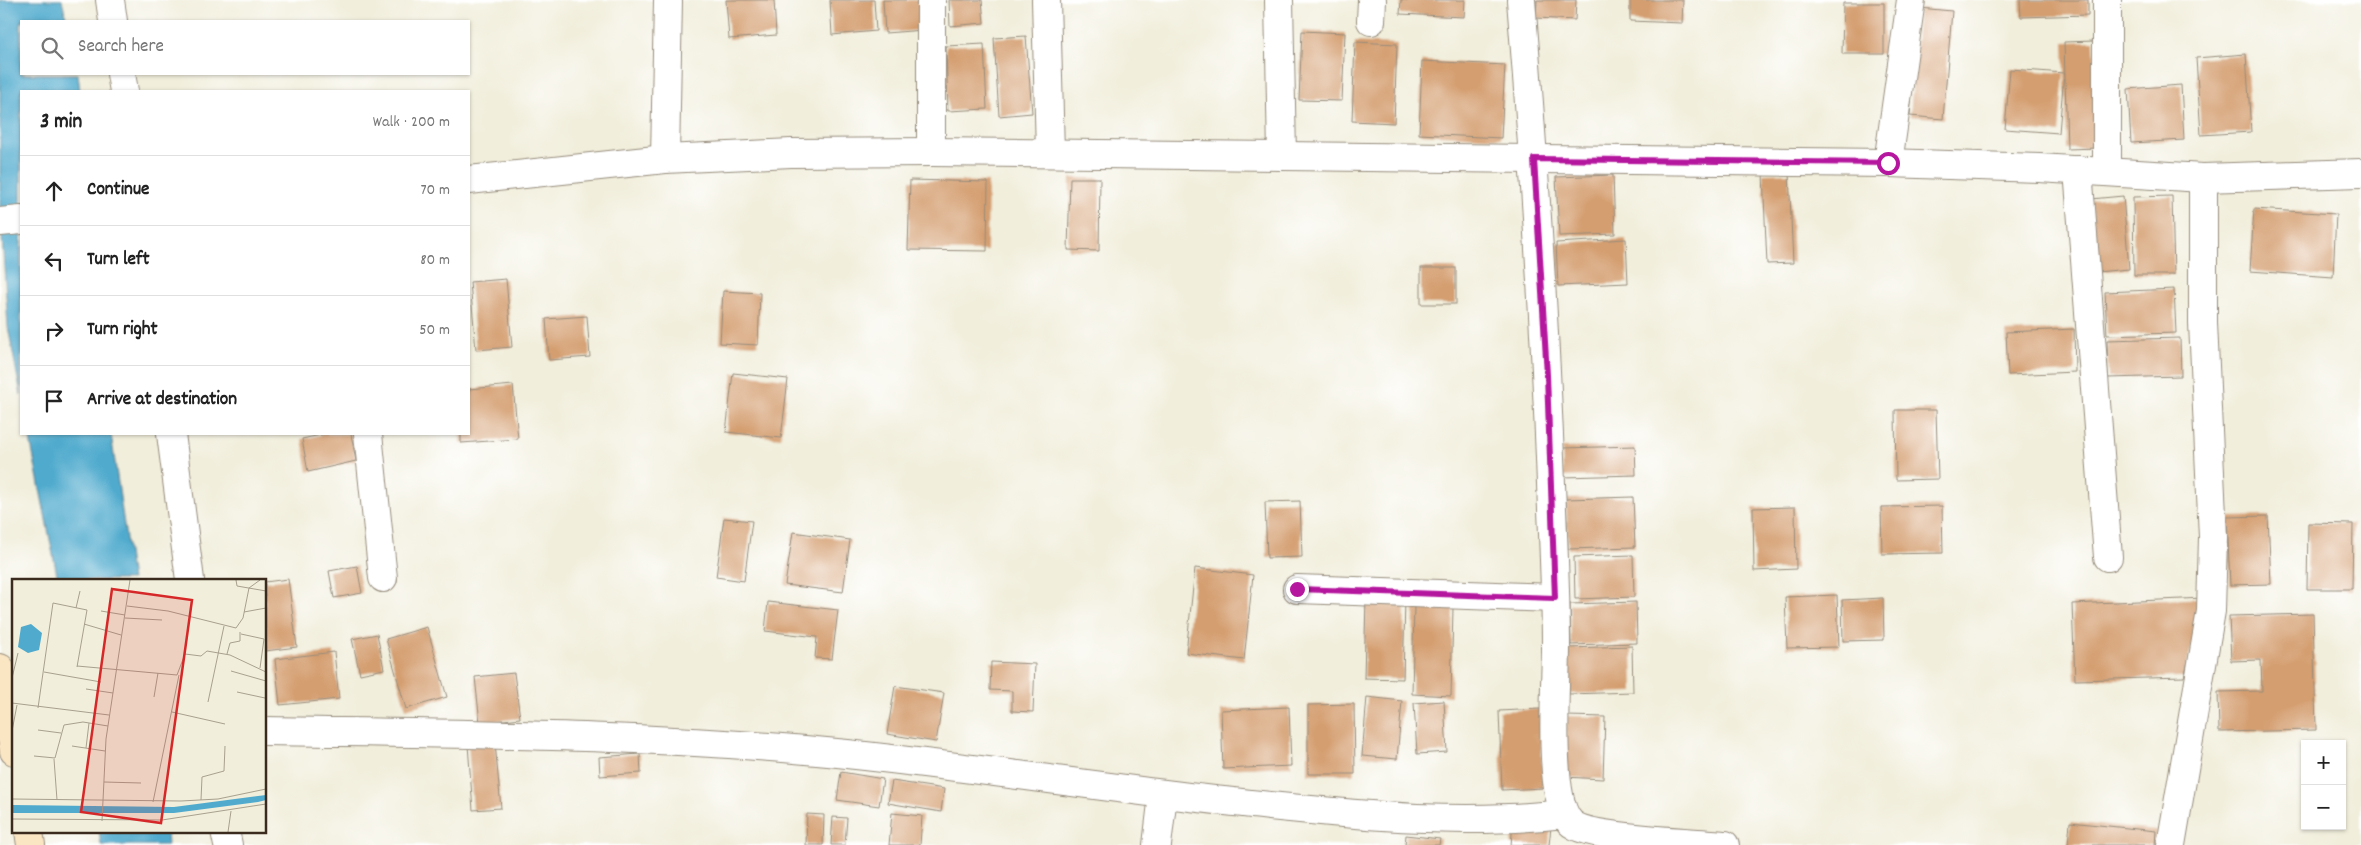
<!DOCTYPE html>
<html lang="en">
<head>
<meta charset="utf-8">
<style>
	:root { --surface:#fff; --page:#f2f2f2; --text:#222; --muted:#767676; --line:#e0e0e0 }
	body { margin:0; font-family:Dekko,sans-serif; background:var(--page); color:var(--text) }
	.controls { position:absolute; right:15px; bottom:15px; display:grid; overflow:hidden; border-radius:0px; box-shadow:0 1px 4px #0004 }
	.controls button { width:45px; height:45px; display:grid; place-items:center; padding:0; border:0; border-bottom:1px solid var(--line); background:var(--surface); color:var(--text); font:25px sans-serif }
	.stop { position:absolute; width:15px; height:15px; margin:-11px; border:4px solid #b5179e; border-radius:50%; background:#fff }
	.stop.end { background:#b5179e; border-color:#fff; box-shadow:0 1px 5px #0008 }
	.list { margin:0; padding:0; list-style:none }
	h2 { display:flex; justify-content:space-between; align-items:center; height:65px; margin:0; padding:0 20px; font-size:21px }
	h2 small { font-size:16px; font-weight:400; color:var(--muted) }
	.list li { display:grid; grid-template-columns:32px 1fr auto; gap:15px; align-items:center; box-sizing:border-box; height:70px; padding:0 20px; border-top:1px solid var(--line) }
	.list b { display:block; font-size:19px; white-space:nowrap }
	.list em { font-size:16px; font-style:normal; color:var(--muted) }
	.icon { flex:none; width:28px; height:28px; fill:none; stroke:currentColor; stroke-width:2; stroke-linecap:round; stroke-linejoin:round }
	.map { position:relative; flex:none; width:2361px; height:845px; overflow:hidden }
	.search { position:absolute; background:var(--surface); box-shadow:0 1px 4px #0004; left:20px; top:20px; width:450px; height:55px; display:flex; align-items:center; gap:12px; box-sizing:border-box; padding:0 18px; border-radius:0px; color:var(--muted); font-size:19px }
	.panel { position:absolute; background:var(--surface); box-shadow:0 1px 4px #0004; left:20px; top:90px; width:450px; height:345px; border-radius:0px }
	.map>svg:first-child { display:block }
	.water { fill:#4faacd; stroke:#456a76 }
	.building { fill:#d49e6f }
	.lines { fill:none; stroke-linecap:round; stroke-linejoin:round }
	.minor-casing { stroke:#968c7c; stroke-width:30 }
	.secondary-casing { stroke:#968c7c; stroke-width:30 }
	.minor { stroke:#fff; stroke-width:28 }
	.secondary { stroke:#fbe6c4; stroke-width:28 }
	.route { stroke:#b5179e; stroke-width:6 }
	.inset-road { fill:none; stroke:#a8a08f; stroke-width:1 }
	.view { fill:#d62828; fill-opacity:0.15; stroke:#d62828; stroke-width:2.5 }
	.inset-edge { fill:none; stroke:#3b2a1e; stroke-width:2.5 }
</style>
</head>
<body>
<div class="map">
<svg width="2361" height="845" viewBox="0 0 2361 845">
	<rect width="100%" height="100%" fill="#fff"/>
	<filter id="ink" filterUnits="userSpaceOnUse"><feTurbulence type="fractalNoise" baseFrequency=".02" numOctaves="2"/><feDisplacementMap in="SourceGraphic" scale="10" xChannelSelector="R" yChannelSelector="G"/><feConvolveMatrix kernelMatrix="1 2 1 2 8 2 1 2 1" color-interpolation-filters="sRGB"/></filter>
	<filter id="wash" filterUnits="userSpaceOnUse"><feTurbulence type="fractalNoise" baseFrequency=".0096" numOctaves="4" result="noise"/><feDisplacementMap in="SourceGraphic" scale="20" xChannelSelector="R" yChannelSelector="G"/><feGaussianBlur stdDeviation="1.12" result="paint"/><feColorMatrix in="noise" values="0 0 0 0 0 0 0 0 0 0 0 0 0 0 0 0 0 1.4 0 .05"/><feComposite in="paint" operator="in"/></filter>
	<g filter="url(#wash)">
		<rect width="100%" height="100%" fill="#f1eedb"/>
		<!-- water -->
		<g class="water">
			<polygon points="0,0 62,0 67,21 21,21 21,74 78,74 80,91 21,91 21,395 8,327 0,207"/>
			<polygon points="29,434 111,434 132,580 58,580"/>
			<polygon points="99,831 167,831 168,845 101,845"/>
		</g>
		<g id="blocks">
			<!-- building -->
			<g class="building">
				<polygon points="726,0 774,0 776,35 729,39"/>
				<polygon points="830,0 874,0 876,31 832,35"/>
				<polygon points="883,0 922,0 924,30 885,33"/>
				<polygon points="949,0 982,0 984,23 950,26"/>
				<polygon points="1401,0 1465,0 1464,17 1400,14"/>
				<polygon points="1537,0 1576,0 1575,20 1536,18"/>
				<polygon points="1630,0 1683,0 1682,23 1630,21"/>
				<polygon points="2020,0 2088,0 2088,15 2021,17"/>
				<polygon points="1843,3 1884,3 1884,54 1842,54"/>
				<polygon points="1919,8 1952,11 1943,119 1910,116"/>
				<polygon points="1302,31 1345,33 1342,101 1299,100"/>
				<polygon points="1026,36 1032,113 999,116 994,38"/>
				<polygon points="2094,41 2098,148 2067,149 2064,42"/>
				<polygon points="1355,42 1397,44 1394,123 1352,121"/>
				<polygon points="984,44 987,109 948,111 946,46"/>
				<polygon points="2246,54 2251,132 2201,135 2196,58"/>
				<polygon points="1422,61 1505,65 1501,138 1419,134"/>
				<polygon points="2010,69 2064,73 2059,133 2005,129"/>
				<polygon points="2181,85 2184,140 2131,143 2128,89"/>
				<polygon points="1789,173 1793,263 1767,264 1763,174"/>
				<polygon points="1613,175 1615,234 1559,236 1556,177"/>
				<polygon points="1070,178 1100,178 1099,251 1068,250"/>
				<polygon points="910,180 988,182 987,251 908,250"/>
				<polygon points="2123,196 2129,269 2097,272 2091,199"/>
				<polygon points="2172,196 2174,275 2134,275 2133,197"/>
				<polygon points="2254,209 2336,214 2333,277 2250,271"/>
				<polygon points="1626,239 1628,283 1558,286 1556,243"/>
				<rect x="1421" y="268" width="35" height="36"/>
				<polygon points="506,279 512,347 476,350 470,282"/>
				<polygon points="2174,289 2176,333 2107,335 2105,292"/>
				<polygon points="723,291 760,293 758,345 720,343"/>
				<polygon points="587,316 590,357 549,360 546,319"/>
				<polygon points="2074,329 2075,372 2008,375 2006,332"/>
				<polygon points="2180,338 2181,376 2108,378 2107,340"/>
				<polygon points="733,373 788,379 781,438 726,432"/>
				<polygon points="513,385 518,439 461,443 461,434 469,434 469,389"/>
				<polygon points="1895,410 1936,410 1938,479 1896,480"/>
				<polygon points="325,434 351,434 356,461 308,472 302,439"/>
				<polygon points="1635,446 1636,475 1563,477 1562,448"/>
				<polygon points="1633,497 1635,547 1568,549 1566,499"/>
				<polygon points="1300,501 1302,557 1267,558 1265,502"/>
				<polygon points="1942,506 1943,553 1882,554 1881,507"/>
				<polygon points="1795,507 1796,569 1754,571 1753,508"/>
				<polygon points="2268,516 2271,584 2230,585 2227,517"/>
				<polygon points="724,518 752,521 744,581 716,577"/>
				<polygon points="2308,523 2353,524 2352,589 2307,589"/>
				<polygon points="793,532 850,540 843,592 785,585"/>
				<polygon points="1633,555 1634,597 1575,599 1574,557"/>
				<polygon points="357,566 362,593 334,598 329,571"/>
				<polygon points="1195,568 1253,575 1244,660 1186,653"/>
				<polygon points="288,579 297,647 265,651 265,582"/>
				<polygon points="1837,595 1839,647 1787,648 1785,597"/>
				<polygon points="1883,598 1884,640 1843,641 1842,600"/>
				<polygon points="2204,598 2184,677 2075,680 2072,604"/>
				<polygon points="1366,599 1405,600 1403,679 1364,678"/>
				<polygon points="768,602 838,610 832,659 815,658 817,637 765,631"/>
				<polygon points="1636,602 1637,643 1571,645 1570,604"/>
				<polygon points="1414,606 1453,607 1451,696 1412,694"/>
				<polygon points="2313,614 2316,730 2219,732 2218,692 2262,691 2261,660 2231,661 2229,616"/>
				<polygon points="427,627 447,697 406,709 386,639"/>
				<polygon points="377,634 384,669 360,674 352,639"/>
				<polygon points="1632,646 1633,692 1569,694 1568,648"/>
				<polygon points="334,652 339,699 280,705 275,659"/>
				<polygon points="991,662 1035,664 1033,712 1012,711 1012,691 990,690"/>
				<polygon points="514,673 520,718 480,723 475,677"/>
				<polygon points="895,686 944,693 936,742 887,734"/>
				<polygon points="1367,697 1402,701 1397,759 1362,756"/>
				<polygon points="1444,701 1447,752 1417,754 1414,703"/>
				<polygon points="1354,704 1355,774 1308,774 1308,705"/>
				<polygon points="1289,707 1291,766 1223,769 1221,710"/>
				<polygon points="1540,709 1543,788 1502,790 1499,711"/>
				<polygon points="1567,716 1605,717 1603,779 1564,777"/>
				<polygon points="495,743 501,808 473,810 468,745"/>
				<polygon points="640,754 641,773 600,776 599,757"/>
				<polygon points="841,772 883,779 879,806 837,800"/>
				<polygon points="892,781 944,789 941,812 888,803"/>
				<polygon points="892,813 922,816 920,845 889,845"/>
				<polygon points="807,814 824,815 823,845 806,845"/>
				<polygon points="833,817 847,818 845,845 831,845"/>
				<polygon points="2070,822 2156,831 2155,845 2068,845"/>
				<polygon points="1513,823 1551,827 1549,845 1511,845"/>
				<polygon points="1406,835 1440,839 1439,845 1405,845"/>
			</g>
		</g>
	</g>
	<g filter="url(#ink)">
		<use href="#blocks" fill-opacity="0" stroke="#968c7c" stroke-width="1"/>
		<g class="lines">
			<!-- minor casing -->
			<g class="minor-casing">
				<g id="minor">
					<polyline points="110,0 113,21"/>
					<polyline points="931,0 931,152"/>
					<polyline points="1046,0 1050,153"/>
					<polyline points="1279,0 1282,156"/>
					<path d="M1521,0C1534,161 1545,322 1551,484C1553,538 1556,593 1556,647C1556,684 1547,797 1570,822C1585,839 1697,842 1725,845"/>
					<polyline points="1371,21 1372,0"/>
					<polyline points="121,74 124,91"/>
					<polyline points="665,159 668,0"/>
					<polyline points="1888,163 1911,0"/>
					<polyline points="2078,170 2108,557"/>
					<polyline points="2107,172 2107,0"/>
					<polyline points="469,180 665,159 791,153 931,152 1888,163 2039,168 2203,178 2361,173"/>
					<polyline points="0,222 21,220"/>
					<polyline points="171,434 190,580"/>
					<polyline points="368,434 383,578"/>
					<polyline points="1297,589 1555,598"/>
					<path d="M265,731C459,734 654,734 847,754C988,769 1129,792 1270,806C1367,816 1466,825 1564,814"/>
					<polyline points="225,831 228,845"/>
					<polyline points="1157,845 1163,795"/>
					<polyline points="2171,845 2211,611 2213,537 2203,323 2203,178"/>
				</g>
			</g>
			<!-- secondary casing -->
			<g class="secondary-casing">
				<g id="secondary">
					<polyline points="0,668 14,751"/>
					<polyline points="29,831 31,845"/>
				</g>
			</g>
			<!-- minor -->
			<use href="#minor" class="minor"/>
			<!-- secondary -->
			<use href="#secondary" class="secondary"/>
		</g>
	</g>
	<g class="lines" filter="url(#ink)">
		<!-- route -->
		<polyline class="route" points="1297,589 1555,598 1547,375 1534,159 1888,163"/>
	</g>
	<!-- overview -->
	<g transform="translate(12 579)">
		<rect width="254" height="254" fill="#f1eedb"/>
		<path d="M19,45L30,54L27,71L16,74L6,68L9,48ZM254,216V221L246,223L162,234H0V226L162,228Z" fill="#4faacd"/>
		<path class="inset-road" d="M224,1L225,7L254,12M115,27L156,32L224,49L231,39L237,9L248,1M64,29L68,12M89,32L113,36M232,33L254,29M113,39L150,41M72,45L109,56M229,55L252,60L248,89M215,75L218,64L228,62V53M65,87L165,96L173,75L189,77L195,72L218,76L254,93M219,92L254,102M32,93L89,103M0,99L6,74M74,110L101,114M225,113L253,119M142,118L146,94M196,123L212,47M0,124L97,136M26,129L41,24L75,31L65,88M160,133L213,145M26,151L49,154M0,152L5,126M60,167L93,172M74,169L77,144M22,177L43,179L52,146L71,143L96,147M42,180L45,221M0,193V220M92,203L129,204M0,220L169,222L206,220L254,210M189,221L190,198L212,192L213,167M141,223L167,96M0,240L150,241L254,225M90,242L94,160L118,1M216,253L219,232"/>
		<path class="view" d="M100,10L180,21L149,244L69,233Z"/>
		<rect width="254" height="254" class="inset-edge"/>
	</g>
</svg>
<div class="controls">
<button>+</button>
<button>−</button>
</div>
<div class="stop" style="left:1888px;top:163px"></div>
<div class="stop end" style="left:1297px;top:589px"></div>
<div class="search"><svg class="icon" aria-label="search" viewBox="0 0 24 24"><circle cx="10" cy="10" r="6"/><path d="M15 15l6 6"/></svg>Search here</div>
<section class="panel">
<h2>3 min<small>Walk · 200 m</small></h2>
<ul class="list">
<li><svg class="icon" aria-label="ahead" viewBox="0 0 24 24"><path d="M12 20V5M6 11l6-6 6 6"/></svg><div><b>Continue</b></div><em>70 m</em></li>
<li><svg class="icon" aria-label="left" viewBox="0 0 24 24"><path d="M17 20v-9H6M10 6l-5 5 5 5"/></svg><div><b>Turn left</b></div><em>80 m</em></li>
<li><svg class="icon" aria-label="right" viewBox="0 0 24 24"><path d="M7 20v-9h11M14 6l5 5-5 5"/></svg><div><b>Turn right</b></div><em>50 m</em></li>
<li><svg class="icon" aria-label="arrive" viewBox="0 0 24 24"><path d="M6 21V4h12l-3 4 3 4H6"/></svg><div><b>Arrive at destination</b></div></li>
</ul>
</section>
</div>
</body>
</html>
